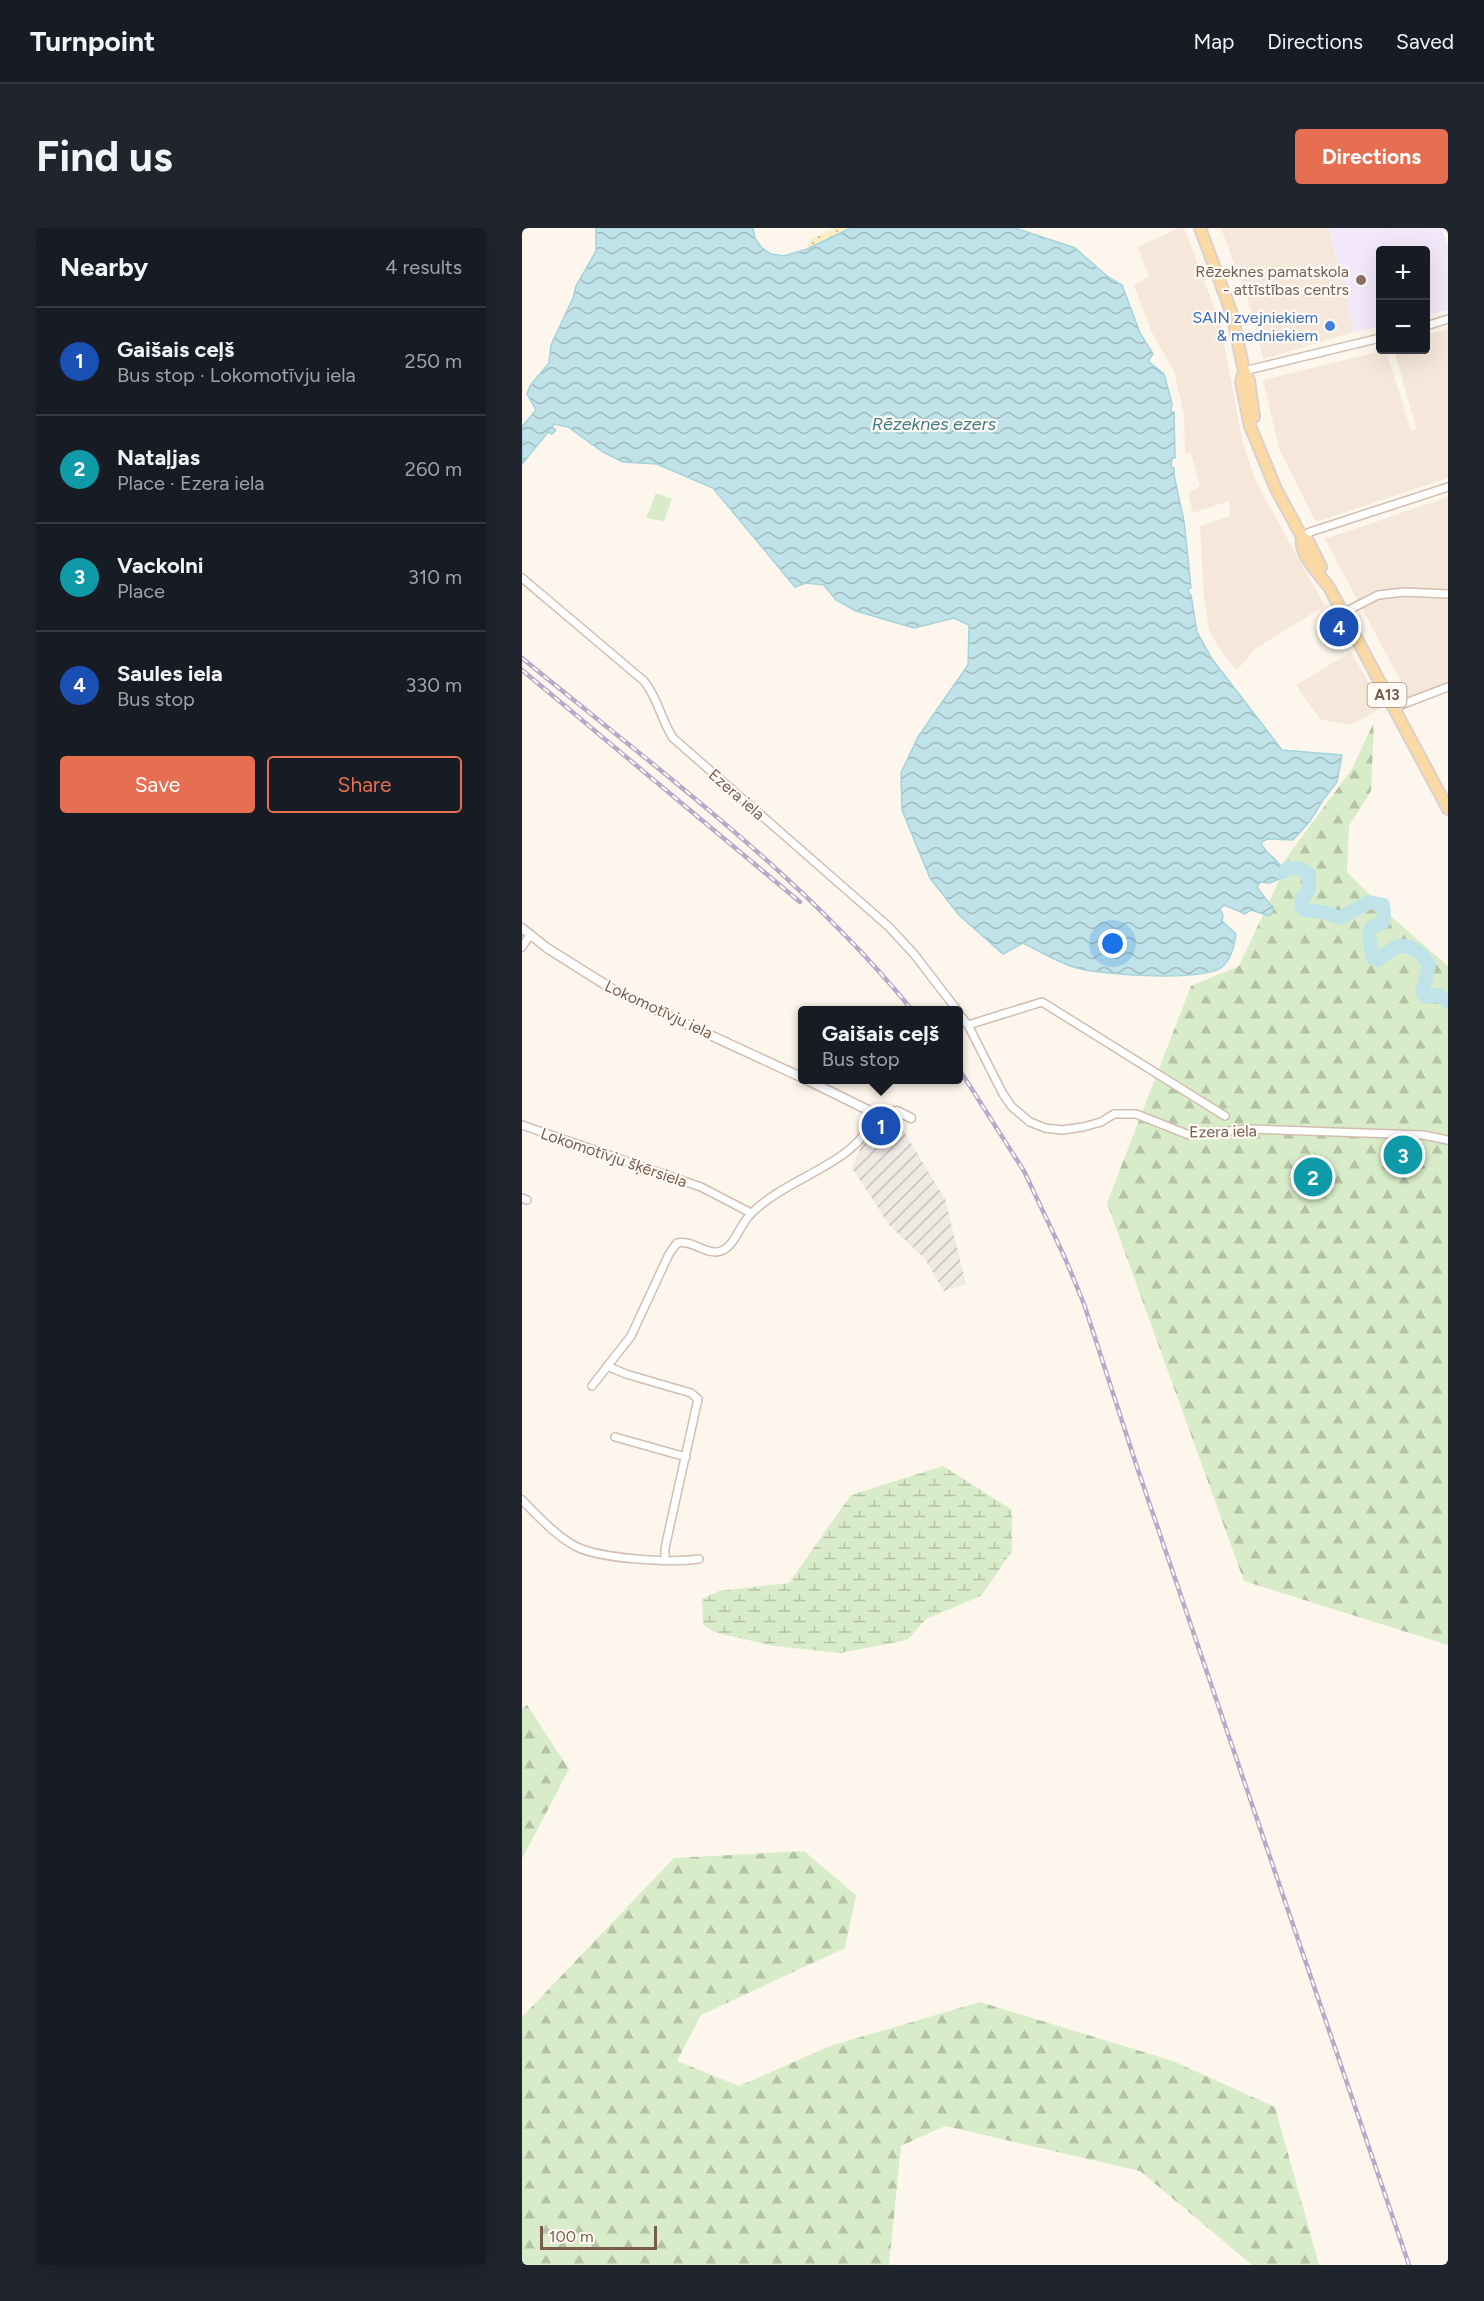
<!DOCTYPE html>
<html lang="en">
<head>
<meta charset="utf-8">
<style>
	:root { --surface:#171b24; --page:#20242c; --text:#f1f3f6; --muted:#9ea1a6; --line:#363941; --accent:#e76f51 }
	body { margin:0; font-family:Figtree,sans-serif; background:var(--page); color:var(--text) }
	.controls { position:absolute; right:18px; top:18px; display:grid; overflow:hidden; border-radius:6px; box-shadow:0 6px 24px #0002 }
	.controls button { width:54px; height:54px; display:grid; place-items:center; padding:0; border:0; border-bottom:2px solid var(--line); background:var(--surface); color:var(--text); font:30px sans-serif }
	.scale { position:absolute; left:18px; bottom:15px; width:117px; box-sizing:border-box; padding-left:6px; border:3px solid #7a5c4d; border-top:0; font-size:16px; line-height:21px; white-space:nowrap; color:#7a5c4d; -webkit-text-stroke:4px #fffaf3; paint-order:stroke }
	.you { position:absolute; left:591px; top:716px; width:21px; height:21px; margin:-15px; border:4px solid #fff; border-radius:50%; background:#1a73e8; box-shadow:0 0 0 9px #1a73e833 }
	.badge { display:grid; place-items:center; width:39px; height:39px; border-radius:50%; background:var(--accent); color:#fff; font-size:20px; font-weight:700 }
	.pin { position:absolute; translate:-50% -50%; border:3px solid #fff; box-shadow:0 2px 6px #0006 }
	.popup { position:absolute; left:276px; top:778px; width:165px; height:78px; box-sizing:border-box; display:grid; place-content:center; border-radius:6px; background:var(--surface); filter:drop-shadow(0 2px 4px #0005); font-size:20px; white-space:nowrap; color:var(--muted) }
	.popup b { font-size:22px; color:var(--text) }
	.popup::after { content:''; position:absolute; left:50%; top:100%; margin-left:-12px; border:12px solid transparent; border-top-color:var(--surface) }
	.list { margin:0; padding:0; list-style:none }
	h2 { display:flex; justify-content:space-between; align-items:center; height:78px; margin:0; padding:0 24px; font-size:26px }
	h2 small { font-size:20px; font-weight:400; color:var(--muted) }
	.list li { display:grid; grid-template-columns:39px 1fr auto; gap:18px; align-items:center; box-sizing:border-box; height:108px; padding:0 24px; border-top:2px solid var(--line) }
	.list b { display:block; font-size:22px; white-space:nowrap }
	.list p { margin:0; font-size:20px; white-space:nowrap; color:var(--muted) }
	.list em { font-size:20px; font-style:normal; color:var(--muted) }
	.actions { display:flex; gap:12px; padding:18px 24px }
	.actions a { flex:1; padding:14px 0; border:2px solid var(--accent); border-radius:6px; text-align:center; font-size:21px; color:var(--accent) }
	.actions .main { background:var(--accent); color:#fff }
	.map { position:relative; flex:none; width:926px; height:2037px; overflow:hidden; border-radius:6px }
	header { display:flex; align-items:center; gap:36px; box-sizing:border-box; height:84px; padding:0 30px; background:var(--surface); border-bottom:2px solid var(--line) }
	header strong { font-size:28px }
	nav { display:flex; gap:33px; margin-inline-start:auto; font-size:21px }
	.intro { display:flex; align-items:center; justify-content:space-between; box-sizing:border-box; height:144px; padding:0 36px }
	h1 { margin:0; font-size:42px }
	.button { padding:15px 27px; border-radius:6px; background:var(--accent); color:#fff; font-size:21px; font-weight:700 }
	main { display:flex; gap:36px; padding:0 36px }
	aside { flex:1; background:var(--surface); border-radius:6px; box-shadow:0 6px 24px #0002 }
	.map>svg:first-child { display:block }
	.residential { fill:#f5e8da }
	.industrial { fill:url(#industrial-furrows) }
	.education { fill:#f3e8fa }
	.green { fill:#d8ecc9 }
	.forest { fill:url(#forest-firs) }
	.wetland { fill:url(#wetland-marsh) }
	.sand { fill:url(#sand-dots) }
	.water { fill:url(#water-waves); stroke:#a5d3da; stroke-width:1.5 }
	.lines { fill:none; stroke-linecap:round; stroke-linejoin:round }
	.river { stroke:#bfe3e8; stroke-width:14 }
	.minor-casing { stroke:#d1beb0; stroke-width:10 }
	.tertiary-casing { stroke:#d1beb0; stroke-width:11 }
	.primary-casing { stroke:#dad1cd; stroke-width:14 }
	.minor { stroke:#fff; stroke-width:7 }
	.tertiary { stroke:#fff; stroke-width:8 }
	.primary { stroke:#fbd9a5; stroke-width:10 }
	.rail-casing { stroke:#b9a8c9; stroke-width:4.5 }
	.rail { stroke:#fffaf3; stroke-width:2; stroke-dasharray:7; stroke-linecap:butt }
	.education-dot { fill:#8d6e63; stroke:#fffaf3; stroke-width:2 }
	.shop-dot { fill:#3f7fe0; stroke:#fffaf3; stroke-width:2 }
	.labels { text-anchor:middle; stroke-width:4.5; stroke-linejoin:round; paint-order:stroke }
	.shield { fill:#fffaf3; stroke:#a28b7f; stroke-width:1.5 }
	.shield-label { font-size:15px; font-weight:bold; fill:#7a5c4d }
	.education-label { font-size:16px; fill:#785e54; stroke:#fffaf3; text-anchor:end }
	.shop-label { font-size:16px; fill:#366cbe; stroke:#fffaf3; text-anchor:end }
	.street-label { font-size:16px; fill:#7a5c4d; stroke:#fffaf3 }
	.water-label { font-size:18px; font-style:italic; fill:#437c86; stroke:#fffaf3 }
</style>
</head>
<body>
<header>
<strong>Turnpoint</strong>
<nav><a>Map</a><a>Directions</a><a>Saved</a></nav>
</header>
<div class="intro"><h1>Find us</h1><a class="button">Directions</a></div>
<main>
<aside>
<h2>Nearby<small>4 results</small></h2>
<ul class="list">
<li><span class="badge" style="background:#1a4fb4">1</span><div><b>Gaišais ceļš</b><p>Bus stop · Lokomotīvju iela</p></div><em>250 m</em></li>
<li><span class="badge" style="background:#0f9aa8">2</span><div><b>Nataļjas</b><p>Place · Ezera iela</p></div><em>260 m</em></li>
<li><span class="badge" style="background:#0f9aa8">3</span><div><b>Vackolni</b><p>Place</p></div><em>310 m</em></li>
<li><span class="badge" style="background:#1a4fb4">4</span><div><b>Saules iela</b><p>Bus stop</p></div><em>330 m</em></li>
</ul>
<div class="actions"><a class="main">Save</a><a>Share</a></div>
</aside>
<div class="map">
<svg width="926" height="2037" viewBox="0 0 926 2037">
	<defs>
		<pattern id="industrial-furrows" width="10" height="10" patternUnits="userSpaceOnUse" patternTransform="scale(1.5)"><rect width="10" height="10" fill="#efe9e4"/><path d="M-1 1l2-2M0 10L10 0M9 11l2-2" fill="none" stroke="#c7c0bb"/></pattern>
		<pattern id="forest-firs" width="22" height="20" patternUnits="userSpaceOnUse" patternTransform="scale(1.5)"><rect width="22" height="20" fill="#d8ecc9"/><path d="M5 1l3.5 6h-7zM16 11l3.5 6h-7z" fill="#b4c2a5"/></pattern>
		<pattern id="wetland-marsh" width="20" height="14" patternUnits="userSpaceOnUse" patternTransform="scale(1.5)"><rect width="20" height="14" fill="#d8ecc9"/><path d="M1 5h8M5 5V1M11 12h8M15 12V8" fill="none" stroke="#b4c2a5"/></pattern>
		<pattern id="sand-dots" width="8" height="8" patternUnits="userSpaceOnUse" patternTransform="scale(1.5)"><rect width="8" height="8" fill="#fcefc7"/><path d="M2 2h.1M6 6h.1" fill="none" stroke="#d1c5a4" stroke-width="1.8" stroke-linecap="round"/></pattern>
		<pattern id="water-waves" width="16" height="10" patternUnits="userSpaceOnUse" patternTransform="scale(1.5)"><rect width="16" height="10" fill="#bfe3e8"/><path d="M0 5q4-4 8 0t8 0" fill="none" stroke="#a0bbbe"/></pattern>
	</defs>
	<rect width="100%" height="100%" fill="#fdf6ec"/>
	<!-- residential -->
	<g class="residential">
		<polygon points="657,0 662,0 698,95 721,215 733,252 803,378 734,420 715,442 700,425 687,402 682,370 678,298 708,288 707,273 671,285 666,265 678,258 669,225 663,225 662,187 652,143 629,103 612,57 627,48 616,19"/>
		<polygon points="699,0 807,0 832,104 741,131 730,84"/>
		<polygon points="926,101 926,250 794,294 757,220 741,152 864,122 889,203 894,200 872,122 904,122 904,107"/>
		<polygon points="926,269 926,456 887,469 803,311"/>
		<polygon points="829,424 861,479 829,497 798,491 774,457"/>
	</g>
	<!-- industrial -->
	<polygon class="industrial" points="367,879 423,971 444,1056 422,1063 403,1031 367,997 330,940 339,919"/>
	<!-- education -->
	<polygon class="education" points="807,0 920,0 926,19 926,82 904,87 904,22 858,22 858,98 832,104"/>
	<!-- green -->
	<polygon class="green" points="134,265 150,271 142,293 124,290"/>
	<!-- forest -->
	<g class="forest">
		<polygon points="852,494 849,563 827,598 825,644 873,692 926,738 926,1417 722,1353 585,975 669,758 717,738 761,644 759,637 830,541"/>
		<polygon points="5,1477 47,1541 0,1631 0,1480"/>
		<polygon points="282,1623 334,1667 323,1720 179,1787 155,1833 217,1858 308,1818 458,1774 651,1833 753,1879 797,2037 730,2037 618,1943 423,1898 379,1918 367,2037 0,2037 0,1789 152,1630"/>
	</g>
	<!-- wetland -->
	<polygon class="wetland" points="421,1238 490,1282 490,1323 459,1368 404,1391 385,1412 318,1425 252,1418 192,1404 181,1397 180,1371 197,1363 267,1355 329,1267"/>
	<!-- sand -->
	<polygon class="sand" points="311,0 329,0 285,21 287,12"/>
	<!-- water -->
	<path class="water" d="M74,0H231L233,10L239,19L249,26L262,28L285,21L329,0H493L553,20L586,49L600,57L618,105L631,126L626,133L642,146L650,175L649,184H652L653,230H650L649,239L652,240V247L662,293L669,360L666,361L667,367H669L675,404L690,431L760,522L820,527L815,554L801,572L788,593L771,612L745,611L739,615C744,627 758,632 762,644L758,651L747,655L738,654L735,659L752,682L747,688L729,682L723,686L702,677L698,681L701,687L700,693L714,706C712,717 710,731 700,739C680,754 585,747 559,741C540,737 519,724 501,715L481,726L437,687L408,650L380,582L379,545L396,509L446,437L447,397L432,390L392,400L334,383L314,372L302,357L284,355L273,359L191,260L135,236L101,234L81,224L46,199L32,196L30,199L34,202L30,206L26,204L0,236V199L14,182L5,166L8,158L27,135L29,117L51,70L54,58L74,23Z"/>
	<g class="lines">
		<!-- river -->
		<path class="river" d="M762,644L766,640H777L787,646V662L780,670L779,678L782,682L802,684L818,690L847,674L861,677L862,684L861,694L849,700L847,707L850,729L855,732C861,729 865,724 871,721C885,712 900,725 907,737L900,765L904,769L917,767L926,774"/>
		<!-- minor casing -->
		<g class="minor-casing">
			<g id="minor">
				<polyline points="904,98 926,91"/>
				<polyline points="722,143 858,110"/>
				<polyline points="780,309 788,304 926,259"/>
				<path d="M0,350L122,453C136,470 139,492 151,510L367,699L392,726L435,782"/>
				<polyline points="821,385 856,367 882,364 926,366"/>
				<polyline points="871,480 926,459"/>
				<polyline points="0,719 8,707"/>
				<polyline points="437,786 446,797 481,866 490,879 508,894 523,900 540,902 561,899 579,894 592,886 614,886 667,907 726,901 901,907 926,912"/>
				<polyline points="446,797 520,774 703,888"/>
				<polyline points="0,897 179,959 229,985"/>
				<polyline points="0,970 5,972"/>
				<polyline points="85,1138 104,1146 169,1165 176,1171 143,1320 143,1331"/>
				<path d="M70,1158L109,1108L147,1026L155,1015C170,1011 184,1028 199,1023C212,1019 218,997 227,988C233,981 241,975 248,970C284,944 337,931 354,886"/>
				<polyline points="93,1209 164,1229"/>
				<path d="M0,1272C16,1288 33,1307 53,1318C77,1331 149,1335 177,1331"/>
			</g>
		</g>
		<!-- tertiary casing -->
		<g class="tertiary-casing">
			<g id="tertiary">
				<polyline points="0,700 25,720 95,764 281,850"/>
				<polyline points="285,852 354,886 375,883 389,890"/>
			</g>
		</g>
		<!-- primary casing -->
		<g class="primary-casing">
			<g id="primary">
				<polyline points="678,0 710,86 722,143 727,152 732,189"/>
				<polyline points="722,143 719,154 728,198 754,261 780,309 786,313 799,339"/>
				<path d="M780,309C776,327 799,347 808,361L926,581"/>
			</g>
		</g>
		<!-- minor -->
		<use href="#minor" class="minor"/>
		<!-- tertiary -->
		<use href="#tertiary" class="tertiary"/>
		<!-- primary -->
		<use href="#primary" class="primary"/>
		<!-- rail casing -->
		<g class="rail-casing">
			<g id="rail">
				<path d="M0,430C135,541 279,646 390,782"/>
				<polyline points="0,442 278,674"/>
				<polyline points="437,841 502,943 543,1030 562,1076 614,1236 887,2037"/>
			</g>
		</g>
		<!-- rail -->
		<use href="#rail" class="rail"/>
	</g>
	<!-- markers -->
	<circle class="education-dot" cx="839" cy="52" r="6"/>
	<circle class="shop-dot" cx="808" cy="98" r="6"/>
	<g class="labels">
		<!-- shield labels -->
		<rect class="shield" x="845.5" y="455" width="39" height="24" rx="4.5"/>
		<g class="shield-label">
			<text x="865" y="472">A13</text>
		</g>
		<!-- education labels -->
		<g class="education-label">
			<text x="827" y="49">Rēzeknes pamatskola<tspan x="827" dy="18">- attīstības centrs</tspan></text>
		</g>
		<!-- shop labels -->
		<g class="shop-label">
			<text x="796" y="95">SAIN zvejniekiem<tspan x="796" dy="18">&amp; medniekiem</tspan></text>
		</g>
		<!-- street labels -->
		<g class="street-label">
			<text transform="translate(215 566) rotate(41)" y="6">Ezera iela</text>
			<text transform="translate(137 781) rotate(25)" y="6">Lokomotīvju iela</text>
			<text transform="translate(701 903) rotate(-1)" y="6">Ezera iela</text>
			<text transform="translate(92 929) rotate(19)" y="6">Lokomotīvju šķērsiela</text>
		</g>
		<!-- water labels -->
		<g class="water-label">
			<text x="412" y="202">Rēzeknes ezers</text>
		</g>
	</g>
</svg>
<div class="controls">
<button>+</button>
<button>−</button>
</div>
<div class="scale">100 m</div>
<div class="you"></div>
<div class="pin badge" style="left:359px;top:898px;background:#1a4fb4">1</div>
<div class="popup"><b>Gaišais ceļš</b>Bus stop</div>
<div class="pin badge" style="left:791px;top:949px;background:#0f9aa8">2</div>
<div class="pin badge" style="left:881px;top:927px;background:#0f9aa8">3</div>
<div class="pin badge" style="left:817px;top:399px;background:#1a4fb4">4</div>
</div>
</main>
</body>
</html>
